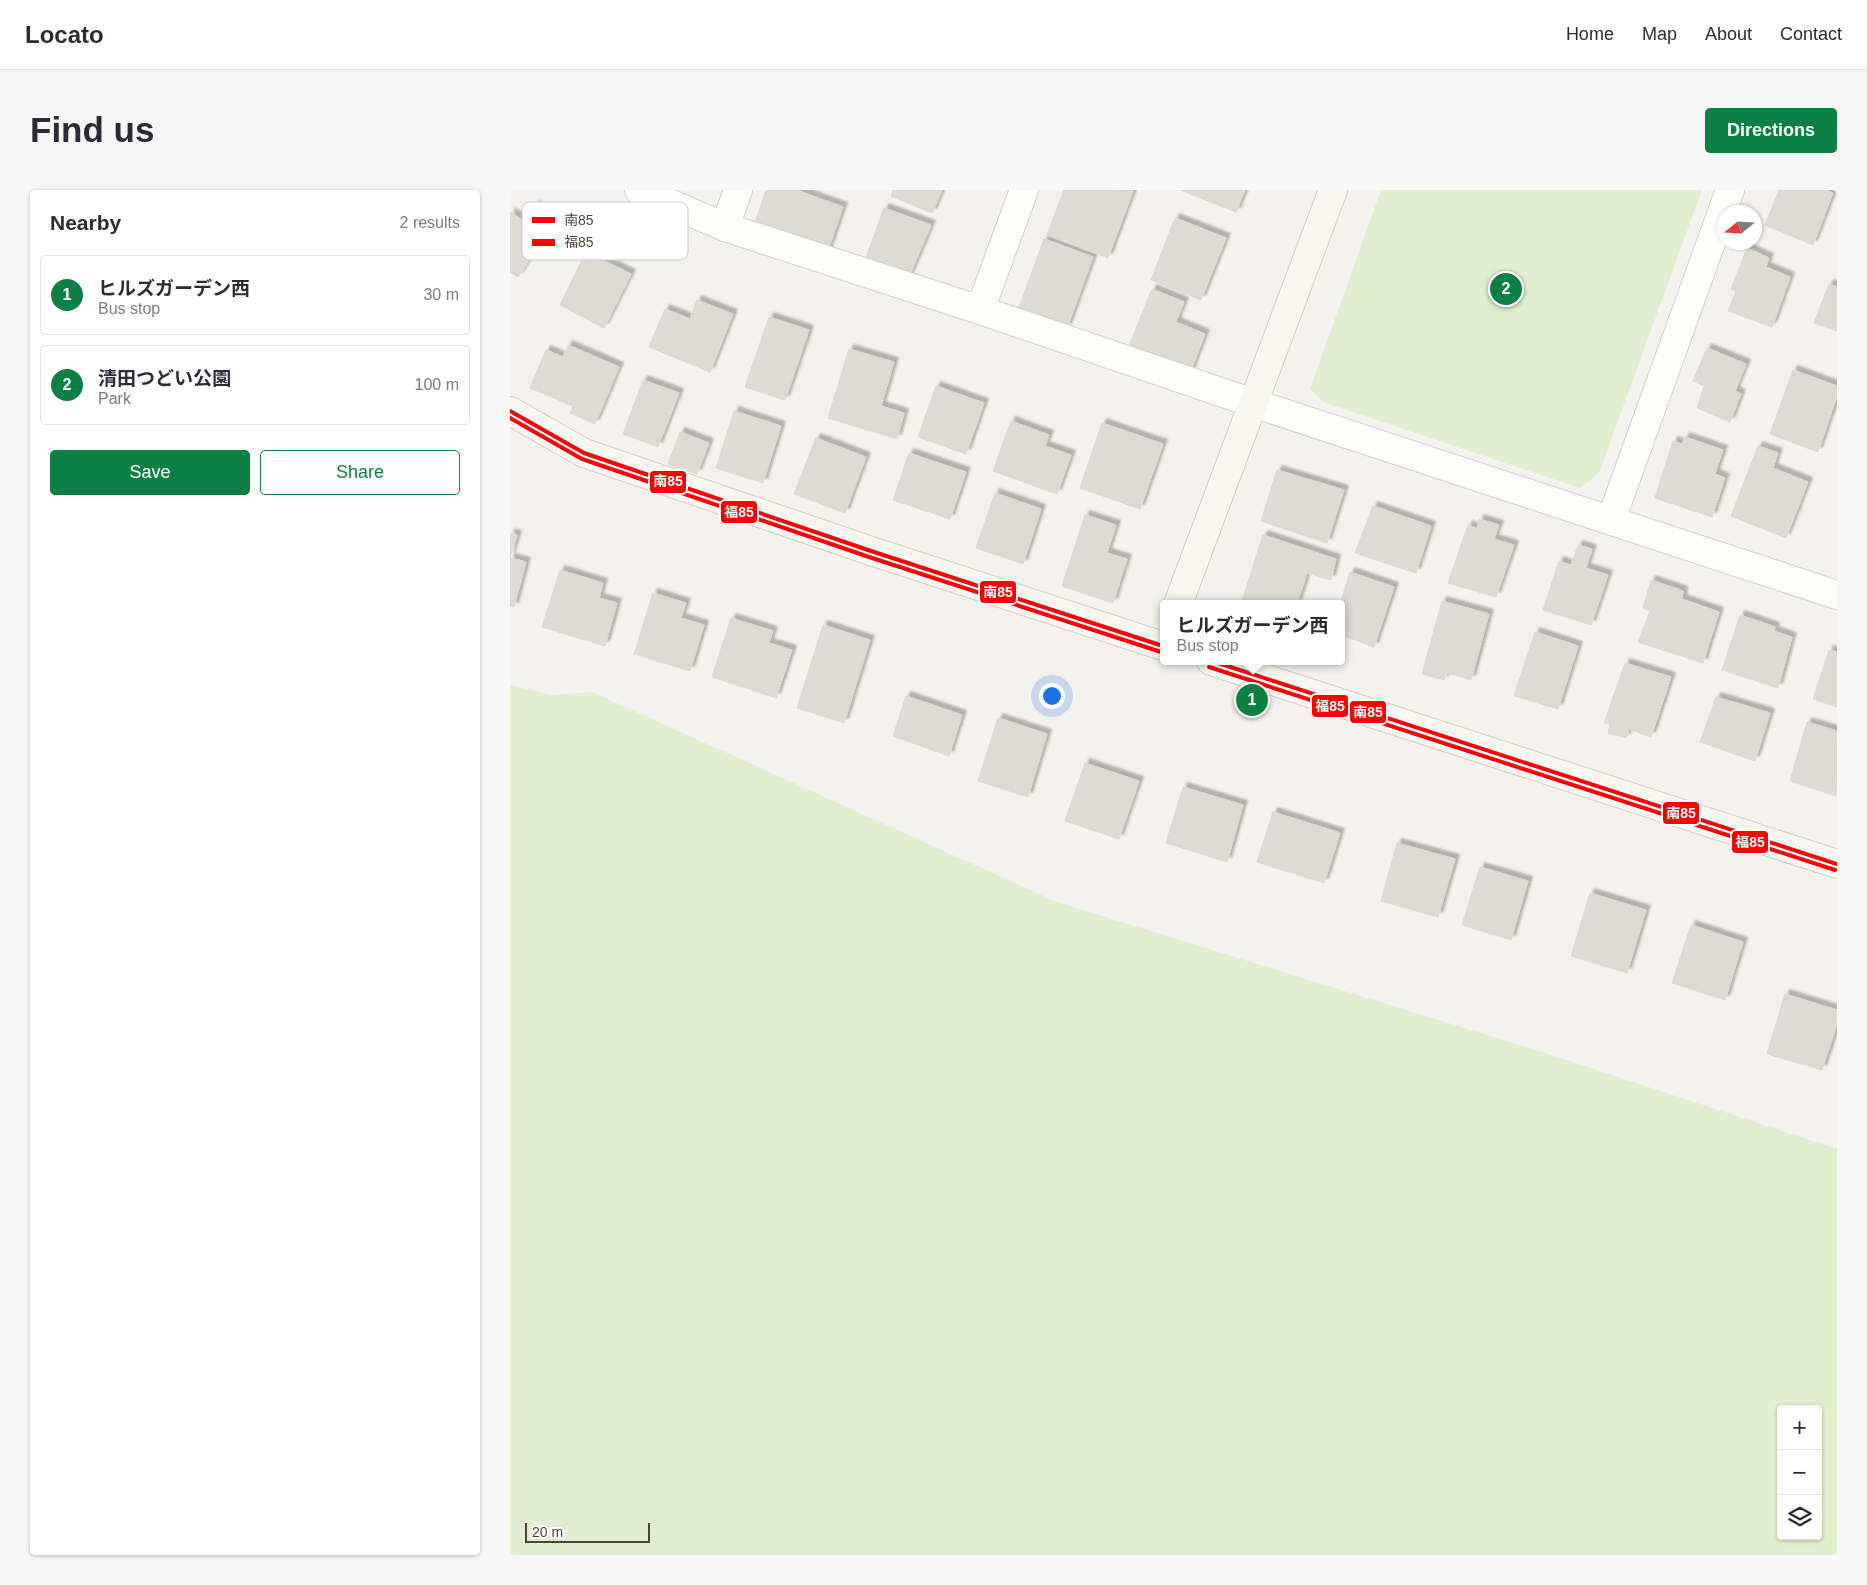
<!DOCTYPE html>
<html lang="en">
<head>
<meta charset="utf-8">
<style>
	:root { --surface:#fff; --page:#f7f7f7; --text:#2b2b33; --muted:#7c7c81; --line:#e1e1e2; --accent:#0b8043 }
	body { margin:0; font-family:Arial,"Noto Sans JP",sans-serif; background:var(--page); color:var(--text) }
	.controls { position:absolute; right:15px; bottom:15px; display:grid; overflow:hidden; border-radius:5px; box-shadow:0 1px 4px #0004 }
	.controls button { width:45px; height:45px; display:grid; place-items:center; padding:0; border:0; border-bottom:1px solid var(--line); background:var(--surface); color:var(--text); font:25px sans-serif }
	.compass { position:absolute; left:1207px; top:15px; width:45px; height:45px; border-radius:50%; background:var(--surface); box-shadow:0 1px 4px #0004; rotate:252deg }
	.scale { position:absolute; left:15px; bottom:12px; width:125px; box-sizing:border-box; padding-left:5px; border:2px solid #4b4439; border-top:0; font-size:14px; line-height:18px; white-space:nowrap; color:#4b4439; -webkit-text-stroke:4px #fff; paint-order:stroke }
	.you { position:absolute; left:541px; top:505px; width:18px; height:18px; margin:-12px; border:4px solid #fff; border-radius:50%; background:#1a73e8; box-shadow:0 0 0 8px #1a73e833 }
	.badge { display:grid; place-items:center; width:32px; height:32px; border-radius:50%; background:var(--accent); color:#fff; font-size:16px; font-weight:700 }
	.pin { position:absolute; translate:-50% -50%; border:2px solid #fff; box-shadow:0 1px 5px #0006 }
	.popup { position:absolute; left:650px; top:410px; width:185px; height:65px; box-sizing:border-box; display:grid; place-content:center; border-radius:5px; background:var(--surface); filter:drop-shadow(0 1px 4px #0005); font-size:16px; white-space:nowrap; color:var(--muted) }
	.popup b { font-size:19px; color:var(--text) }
	.popup::after { content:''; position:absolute; left:50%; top:100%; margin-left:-10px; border:10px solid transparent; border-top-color:var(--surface) }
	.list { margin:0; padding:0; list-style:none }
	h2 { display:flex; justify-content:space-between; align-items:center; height:65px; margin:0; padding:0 20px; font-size:21px }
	h2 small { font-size:16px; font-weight:400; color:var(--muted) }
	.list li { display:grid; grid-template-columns:32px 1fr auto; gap:15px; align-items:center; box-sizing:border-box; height:80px; margin:0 10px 10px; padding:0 10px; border:1px solid var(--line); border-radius:5px }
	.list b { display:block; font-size:19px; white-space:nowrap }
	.list p { margin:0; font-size:16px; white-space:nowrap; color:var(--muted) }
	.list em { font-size:16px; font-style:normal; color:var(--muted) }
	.actions { display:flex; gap:10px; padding:15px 20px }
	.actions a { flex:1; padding:11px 0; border:1px solid var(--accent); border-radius:5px; text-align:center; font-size:18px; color:var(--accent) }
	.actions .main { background:var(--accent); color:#fff }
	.icon { flex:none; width:28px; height:28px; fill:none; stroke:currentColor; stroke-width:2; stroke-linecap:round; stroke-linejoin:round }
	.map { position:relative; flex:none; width:1327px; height:1365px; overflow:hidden; border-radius:5px }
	header { display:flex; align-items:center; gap:30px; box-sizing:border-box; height:70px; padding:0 25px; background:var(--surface); border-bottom:1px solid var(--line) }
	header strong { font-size:24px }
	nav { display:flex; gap:28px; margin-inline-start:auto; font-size:18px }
	.intro { display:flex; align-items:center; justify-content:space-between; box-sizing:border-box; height:120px; padding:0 30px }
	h1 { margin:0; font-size:35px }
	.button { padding:12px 22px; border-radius:5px; background:var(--accent); color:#fff; font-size:18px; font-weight:700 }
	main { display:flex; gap:30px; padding:0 30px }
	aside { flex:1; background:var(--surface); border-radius:5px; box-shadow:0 1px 4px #0004 }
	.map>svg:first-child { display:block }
	.green { fill:#e1eecf; fill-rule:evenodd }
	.building { fill:#dedbd6; stroke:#dcd9d4; filter:url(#shadow) }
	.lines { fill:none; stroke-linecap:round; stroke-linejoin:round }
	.street-casing { stroke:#d2d0cb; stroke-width:30 }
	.secondary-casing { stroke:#d3cfc5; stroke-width:30 }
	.street { stroke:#fdfdfc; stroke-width:28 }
	.secondary { stroke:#f7f6f1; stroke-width:28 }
	.bus-1-casing { stroke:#fff; stroke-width:8 }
	.bus-2-casing { stroke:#fff; stroke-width:8 }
	.bus-1 { stroke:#f00; stroke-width:4 }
	.bus-2 { stroke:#f00; stroke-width:4 }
	.key { fill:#fff; stroke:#c9c7c4; stroke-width:1 }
	.key-label { font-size:14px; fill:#4b4439 }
	.line-badge { stroke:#fff; stroke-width:2 }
	.badge-label { font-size:14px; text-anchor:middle; font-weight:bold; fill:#fff }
</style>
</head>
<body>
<header>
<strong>Locato</strong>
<nav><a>Home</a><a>Map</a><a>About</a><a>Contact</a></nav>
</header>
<div class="intro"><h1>Find us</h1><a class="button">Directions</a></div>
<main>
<aside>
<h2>Nearby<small>2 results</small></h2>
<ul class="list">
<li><span class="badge">1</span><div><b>ヒルズガーデン西</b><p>Bus stop</p></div><em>30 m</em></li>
<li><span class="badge">2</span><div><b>清田つどい公園</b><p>Park</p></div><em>100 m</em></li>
</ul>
<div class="actions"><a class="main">Save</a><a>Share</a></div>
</aside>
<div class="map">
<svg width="1327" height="1365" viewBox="0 0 1327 1365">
	<defs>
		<filter id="shadow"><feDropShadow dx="4.5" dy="-4.5" stdDeviation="1" flood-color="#0004"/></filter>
	</defs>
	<rect width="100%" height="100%" fill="#f4f2ee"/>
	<!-- green -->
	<g class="green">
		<polygon points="871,0 1192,0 1089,283 1070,298 813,212 800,199"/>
		<path d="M0,495L42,505L82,502L547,712L1035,863L1327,959V1365H0ZM1271,1219H1308V1346H1271Z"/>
	</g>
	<!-- building -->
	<g class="building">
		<polygon points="256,0 286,0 333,17 316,66 243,39"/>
		<polygon points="383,0 432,0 422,23 381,6"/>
		<polygon points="554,0 623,1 598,68 537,45"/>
		<polygon points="670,0 735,0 726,22"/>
		<polygon points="1269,0 1315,0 1323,3 1303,55 1255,35"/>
		<polygon points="25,15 46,29 8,87 0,82 0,22 15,32"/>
		<polygon points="374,18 421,35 396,94 353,76"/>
		<polygon points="665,28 716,48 691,110 641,90"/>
		<polygon points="534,49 583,67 557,138 508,120"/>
		<polygon points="1237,58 1259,68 1256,77 1280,87 1262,137 1218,121 1226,101 1221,99"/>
		<polygon points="76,62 121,84 94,138 50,115"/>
		<polygon points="1319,94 1327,97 1327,141 1304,133"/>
		<polygon points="642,99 674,112 666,132 695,144 678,188 616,163"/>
		<polygon points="187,110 223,124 200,182 139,157 155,119 180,129"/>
		<polygon points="259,127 299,140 275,210 235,197"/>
		<polygon points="58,155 109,177 85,234 60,223 63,216 20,198 36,160 53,167"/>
		<polygon points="1197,158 1236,174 1225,201 1231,204 1220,232 1187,218 1194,196 1183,191"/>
		<polygon points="339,159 384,172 371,216 394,223 387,249 318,228"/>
		<polygon points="1283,180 1327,196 1327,206 1308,262 1260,244"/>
		<polygon points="133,190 169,203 148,257 113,244"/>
		<polygon points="426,196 474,213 456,264 408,247"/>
		<polygon points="224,221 271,236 253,293 206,278"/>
		<polygon points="501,231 539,245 535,256 561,265 547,304 483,281"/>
		<polygon points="592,233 653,254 630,319 570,298"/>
		<polygon points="170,242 199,253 187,284 158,274"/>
		<polygon points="1175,247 1213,260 1205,284 1215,288 1202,327 1145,308 1163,251 1172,254"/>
		<polygon points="306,248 356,267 335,323 284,304"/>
		<polygon points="1248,256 1268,263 1263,278 1298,292 1276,348 1221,326"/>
		<polygon points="399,263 456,282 440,329 383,310"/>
		<polygon points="767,280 834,300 817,353 751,331"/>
		<polygon points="485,303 531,319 513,374 466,358"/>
		<polygon points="863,316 921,336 906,383 845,363"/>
		<polygon points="575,325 606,335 597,363 617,369 603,413 552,396"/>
		<polygon points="969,329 989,335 984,349 1004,355 986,407 938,393 958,335 967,339"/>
		<polygon points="0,343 7,345 0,368 16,372 4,417 0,416"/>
		<polygon points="753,345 826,369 821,390 797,383 787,414 731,414"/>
		<polygon points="1068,355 1082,359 1076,378 1098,385 1081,435 1033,420 1049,371 1061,375"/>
		<polygon points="50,380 93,393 89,408 107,413 95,456 32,437"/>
		<polygon points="840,382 884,397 864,457 831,445 830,414"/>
		<polygon points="1141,390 1173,401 1172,409 1209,422 1193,473 1128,452 1140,421 1133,418"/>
		<polygon points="143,403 176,413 171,428 194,435 180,481 124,464"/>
		<polygon points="932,411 979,424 961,490 937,483 934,490 912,484"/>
		<polygon points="1230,425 1265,437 1264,441 1282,447 1268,498 1212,480"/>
		<polygon points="221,428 263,441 259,453 282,460 266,508 202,487"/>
		<polygon points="313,435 360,450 334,533 287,518"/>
		<polygon points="1025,442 1068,456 1048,519 1004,506"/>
		<polygon points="1319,460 1327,462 1327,517 1303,509"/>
		<polygon points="1115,473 1161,487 1141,547 1119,539 1116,548 1098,543 1100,534 1094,533"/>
		<polygon points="396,506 452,525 439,566 383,546"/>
		<polygon points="1206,507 1260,523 1245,571 1190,552"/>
		<polygon points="488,528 537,544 518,607 468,591"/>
		<polygon points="1297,532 1327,541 1326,606 1280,591"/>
		<polygon points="575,573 629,591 609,649 555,631"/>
		<polygon points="673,597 733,615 717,672 656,653"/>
		<polygon points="763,622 830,643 814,693 747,672"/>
		<polygon points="887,653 945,669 928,727 871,711"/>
		<polygon points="970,677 1018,691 1001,750 952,735"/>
		<polygon points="1080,703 1136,720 1117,783 1061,766"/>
		<polygon points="1181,735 1233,752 1215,810 1162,793"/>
		<polygon points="1275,804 1327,820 1327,834 1312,880 1257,864"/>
	</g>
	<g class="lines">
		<!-- street casing -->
		<g class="street-casing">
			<g id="street">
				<polyline points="129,0 215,37 470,120 743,213 1327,405"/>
				<polyline points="215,37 228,0"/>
				<polyline points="470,120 514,0"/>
				<polyline points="1101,330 1220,0"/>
			</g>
		</g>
		<!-- secondary casing -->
		<g class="secondary-casing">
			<g id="secondary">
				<polyline points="0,221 74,263 361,361 653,456"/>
				<polyline points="668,414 823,0"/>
				<polyline points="701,471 1327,674"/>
			</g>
		</g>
		<!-- street -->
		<use href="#street" class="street"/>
		<!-- secondary -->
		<use href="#secondary" class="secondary"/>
		<!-- bus-1 casing -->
		<g class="bus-1-casing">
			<g id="bus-1">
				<polyline points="0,221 74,263 361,361 653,456"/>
				<polyline points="702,471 1327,674"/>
			</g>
		</g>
		<!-- bus-2 casing -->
		<g class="bus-2-casing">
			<g id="bus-2">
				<polyline points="0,228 72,269 359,367 651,462"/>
				<polyline points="699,477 1325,680"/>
			</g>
		</g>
		<!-- bus-1 -->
		<use href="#bus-1" class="bus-1"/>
		<!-- bus-2 -->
		<use href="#bus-2" class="bus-2"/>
	</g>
	<!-- legend -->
	<rect x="12" y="12" width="166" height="58" rx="8" class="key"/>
	<rect x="22" y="27" width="23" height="6" fill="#f00"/>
	<rect x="22" y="49" width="23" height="7" fill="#f00"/>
	<g class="key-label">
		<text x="54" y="35">南85</text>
		<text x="54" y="57">福85</text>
	</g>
	<g class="line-badge">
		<rect x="139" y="280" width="38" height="24" rx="5" fill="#f00"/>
		<rect x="210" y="310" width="38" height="24" rx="5" fill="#f00"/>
		<rect x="469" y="390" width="38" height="24" rx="5" fill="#f00"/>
		<rect x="801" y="504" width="38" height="24" rx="5" fill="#f00"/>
		<rect x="839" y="510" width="38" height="24" rx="5" fill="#f00"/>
		<rect x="1152" y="611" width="38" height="24" rx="5" fill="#f00"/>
		<rect x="1221" y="640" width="38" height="24" rx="5" fill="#f00"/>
	</g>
	<g class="badge-label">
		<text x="158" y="296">南85</text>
		<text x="229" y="327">福85</text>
		<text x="488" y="407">南85</text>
		<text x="820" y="521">福85</text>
		<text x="858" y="527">南85</text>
		<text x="1171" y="628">南85</text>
		<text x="1240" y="657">福85</text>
	</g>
</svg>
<div class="controls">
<button>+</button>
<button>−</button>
<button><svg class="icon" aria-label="layers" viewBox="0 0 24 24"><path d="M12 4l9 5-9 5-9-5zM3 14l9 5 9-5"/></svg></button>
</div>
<svg class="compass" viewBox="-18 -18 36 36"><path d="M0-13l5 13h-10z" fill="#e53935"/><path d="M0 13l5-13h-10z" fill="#7c7c81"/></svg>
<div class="scale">20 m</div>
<div class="you"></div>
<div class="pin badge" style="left:742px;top:510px">1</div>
<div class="popup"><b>ヒルズガーデン西</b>Bus stop</div>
<div class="pin badge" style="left:996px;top:99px">2</div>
</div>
</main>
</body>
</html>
